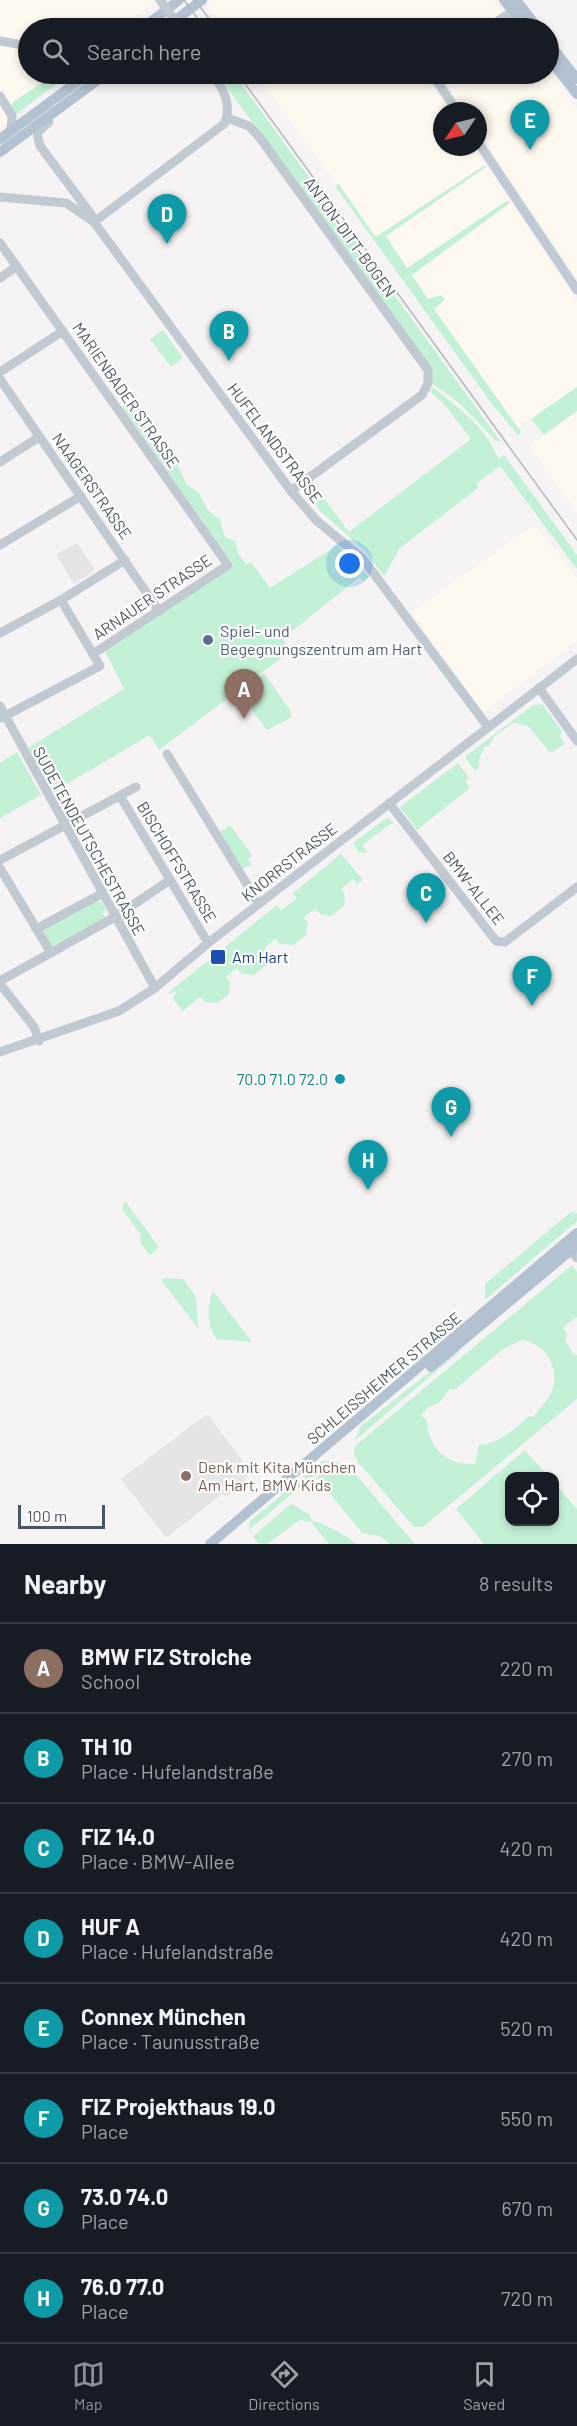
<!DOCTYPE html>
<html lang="en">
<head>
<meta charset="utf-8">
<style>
	:root { --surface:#171b24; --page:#20242c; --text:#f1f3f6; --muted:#9ea1a6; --line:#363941; --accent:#8c9099 }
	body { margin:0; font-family:Barlow,sans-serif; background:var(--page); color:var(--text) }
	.controls { position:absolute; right:18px; bottom:18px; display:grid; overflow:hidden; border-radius:12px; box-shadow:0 3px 9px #0003 }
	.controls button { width:54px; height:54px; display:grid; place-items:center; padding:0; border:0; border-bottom:2px solid var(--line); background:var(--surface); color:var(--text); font:30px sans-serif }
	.compass { position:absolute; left:433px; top:102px; width:54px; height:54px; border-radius:50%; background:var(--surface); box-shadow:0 3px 9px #0003; rotate:235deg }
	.scale { position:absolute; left:18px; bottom:15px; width:87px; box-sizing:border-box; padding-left:6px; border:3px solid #4a5661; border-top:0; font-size:16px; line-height:21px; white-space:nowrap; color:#4a5661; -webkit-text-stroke:4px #fff; paint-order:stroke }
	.you { position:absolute; left:350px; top:564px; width:21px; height:21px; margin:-15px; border:4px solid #fff; border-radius:50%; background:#1a73e8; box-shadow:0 0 0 9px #1a73e833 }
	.badge { display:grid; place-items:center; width:39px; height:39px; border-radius:50%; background:var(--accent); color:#fff; font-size:20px; font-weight:700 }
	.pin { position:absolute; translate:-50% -50px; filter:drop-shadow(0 2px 3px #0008) }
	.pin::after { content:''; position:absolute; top:32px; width:21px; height:18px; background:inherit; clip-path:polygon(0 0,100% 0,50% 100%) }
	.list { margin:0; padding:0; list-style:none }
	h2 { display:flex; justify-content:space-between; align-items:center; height:78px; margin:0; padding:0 24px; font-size:26px }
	h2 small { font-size:20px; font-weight:400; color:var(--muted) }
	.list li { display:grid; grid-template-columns:39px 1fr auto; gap:18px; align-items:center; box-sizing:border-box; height:90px; padding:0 24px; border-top:2px solid var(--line) }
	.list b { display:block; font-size:22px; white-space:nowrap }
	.list p { margin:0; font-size:20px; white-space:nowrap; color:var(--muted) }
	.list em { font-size:20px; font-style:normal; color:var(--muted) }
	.icon { flex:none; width:33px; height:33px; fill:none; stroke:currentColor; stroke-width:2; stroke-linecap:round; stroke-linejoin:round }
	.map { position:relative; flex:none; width:577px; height:1544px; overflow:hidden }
	.search { position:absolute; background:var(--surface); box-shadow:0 3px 9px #0003; left:18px; right:18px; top:18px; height:66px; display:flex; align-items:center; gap:15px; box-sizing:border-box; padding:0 21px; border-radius:33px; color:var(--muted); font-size:22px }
	.sheet { height:798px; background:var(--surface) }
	nav { display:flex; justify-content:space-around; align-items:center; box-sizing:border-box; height:84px; border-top:2px solid var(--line); background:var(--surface); font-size:16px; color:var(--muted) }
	nav a { display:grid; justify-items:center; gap:3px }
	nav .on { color:var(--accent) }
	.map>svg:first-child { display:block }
	.commercial { fill:#fdf9ef }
	.education { fill:#e6e4e5 }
	.green { fill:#c3f1d5; fill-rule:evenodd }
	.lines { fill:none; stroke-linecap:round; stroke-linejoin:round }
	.minor { stroke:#c1cad2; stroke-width:9 }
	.major { stroke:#b3c2d1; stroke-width:10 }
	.rail { stroke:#b5b8bd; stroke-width:1.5 }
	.minor-bridge { stroke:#c1cad2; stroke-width:9 }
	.service-dot { fill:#5c6f8a; stroke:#fff; stroke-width:2 }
	.transit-dot { fill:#1a4fb4; stroke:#fff; stroke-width:2 }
	.culture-dot { fill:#0f9aa8; stroke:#fff; stroke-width:2 }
	.education-dot { fill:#8d6e63; stroke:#fff; stroke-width:2 }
	.labels { text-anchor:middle; stroke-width:4.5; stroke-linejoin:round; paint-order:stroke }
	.street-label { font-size:16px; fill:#4a5661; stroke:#fff }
	.service-label { font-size:16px; fill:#4e5e75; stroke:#fff; text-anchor:start }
	.transit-label { font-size:16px; fill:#164399; stroke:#fff; text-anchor:start }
	.culture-label { font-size:16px; fill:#0d838f; stroke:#fff; text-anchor:end }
	.education-label { font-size:16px; fill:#785e54; stroke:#fff; text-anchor:start }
</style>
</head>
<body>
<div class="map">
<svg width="577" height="1544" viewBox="0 0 577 1544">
	<rect width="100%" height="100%" fill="#f5f3f3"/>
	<!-- commercial -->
	<g class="commercial">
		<polygon points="0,0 155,0 121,28 28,28 28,74 66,74 0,128"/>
		<polygon points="215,0 492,0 499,9 499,14 477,28 224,28 207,6"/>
		<polygon points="549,72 577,109 577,278 478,130 478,111 465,111 439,74"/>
		<polygon points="256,74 424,74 449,111 442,111 442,147 473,147 577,301 577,388 516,428"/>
		<polygon points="577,411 577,513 529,446"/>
		<polygon points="534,525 577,578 577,641 483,712 412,612"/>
	</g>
	<!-- education -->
	<g class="education">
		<polygon points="77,543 95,570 74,584 56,554"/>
		<polygon points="207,1414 242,1460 248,1475 239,1491 226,1496 222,1494 166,1538 121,1479"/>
	</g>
	<!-- green -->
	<g class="green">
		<polygon points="56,74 70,74 15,115 10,106 13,102 43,82 48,85"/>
		<polygon points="217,74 234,74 501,442 496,441 458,402 433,384 428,364"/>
		<polygon points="485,165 486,167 386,236 407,268 508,200 510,203 412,275 428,299 442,295 445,300 434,309 521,432 518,435 492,404 335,186 339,184 374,235 377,236"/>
		<polygon points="163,330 183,358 171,367 150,339"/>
		<path d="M432,387C458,407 488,429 498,459L504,455L577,555V569L500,466L477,483L478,488L400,548L384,576L365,551L320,511L309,493L314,485L349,532L471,439L444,404L430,391Z"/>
		<polygon points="577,387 577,411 544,435 531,419"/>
		<polygon points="128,403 157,445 177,463 186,484 199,493 207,509 220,520 225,537 235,541 239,555 246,564 251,562 270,588 338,545 369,577 364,581 360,577 283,638 288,653 159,750 150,735 53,792 28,748 124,689 105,651 234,565 122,407"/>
		<polygon points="264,673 289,709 292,717 267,730 240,694 240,691"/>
		<polygon points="542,704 562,731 560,737 565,744 550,753 529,727 514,722 495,736 489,746 484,747 478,761 480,765 475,771 465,757 533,705"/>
		<polygon points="17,752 41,795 0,818 0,763"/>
		<polygon points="458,763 469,778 465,781 470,788 417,830 400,807"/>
		<polygon points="388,817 408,839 392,823 362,845 368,853 359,852 353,843"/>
		<polygon points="230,825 252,855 248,859 252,864 243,869 220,832"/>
		<polygon points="341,854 363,880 357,884 353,879 341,889 345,894 344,906 331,916 320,914 315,909 304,917 308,923 306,935 293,945 280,944 275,939 265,947 269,953 267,965 254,975 242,974 237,968 226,977 231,983 228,995 217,1003 205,1002 200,997 183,1011 172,998 177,993 174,991 169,995 169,992 277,905 282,910 297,898 293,893"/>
		<polygon points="96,901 101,902 106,910 103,913 105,918 51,947 43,932 44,929"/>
		<polygon points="125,1201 159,1247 150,1255 141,1244 140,1233 122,1209"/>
		<polygon points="571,1212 577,1213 577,1221 485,1300 485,1284"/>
		<path d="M572,1265L577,1272V1317L563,1327L567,1334L565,1340L574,1355H577V1399L423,1527H414L358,1462L354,1454L355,1446ZM522,1340C544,1343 561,1367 552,1390C549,1399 540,1408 533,1417L529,1416C515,1429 498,1444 479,1445L475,1464C446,1465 428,1449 427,1420L421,1416L427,1408L440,1402L450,1389L454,1390L503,1349Z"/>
		<polygon points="165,1278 183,1279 196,1297 198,1328 161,1280"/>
		<path d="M213,1291L252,1342L216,1339C207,1323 206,1308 213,1291Z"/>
		<polygon points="459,1349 460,1351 355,1440 361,1426"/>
		<polygon points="525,1450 548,1476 510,1476 510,1522 554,1522 555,1484 577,1509 577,1544 484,1544 456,1509"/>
		<polygon points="322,1461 331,1461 250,1529 249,1522"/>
		<polygon points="336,1461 351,1469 415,1544 390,1544 380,1536 362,1533 317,1477"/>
		<path d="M291,1504L310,1515L312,1521C319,1521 351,1538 356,1544H329L311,1522L300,1520L267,1544L258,1543L253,1536Z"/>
	</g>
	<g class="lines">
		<!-- minor -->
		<g class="minor">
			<polyline points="488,28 513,11"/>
			<polyline points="0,41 28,46"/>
			<polyline points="432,74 457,111"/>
			<polyline points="0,96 12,116 11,131"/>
			<polyline points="227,118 249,126 260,138 428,370 428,383 422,395 291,491"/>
			<polyline points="49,122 37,133 40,146 93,217"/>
			<polyline points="478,142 577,290"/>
			<polyline points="0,197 66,203 94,222 291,491 317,521 363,559 488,727"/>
			<path d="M94,222L224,124C233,106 223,89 213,74"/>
			<polyline points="0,243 228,565 93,654"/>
			<polyline points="0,278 17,266"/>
			<polyline points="0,372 63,331"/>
			<polyline points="0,379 159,611"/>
			<polyline points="0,462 39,437"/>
			<polyline points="0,545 81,496"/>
			<polyline points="0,633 61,600 125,560"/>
			<polyline points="539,688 577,741"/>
			<polyline points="0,706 155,988"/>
			<polyline points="1,718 100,666 61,600"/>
			<polyline points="167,754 259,904"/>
			<polyline points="120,796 208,943"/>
			<polyline points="389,803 496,941 505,942 577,887"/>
			<polyline points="0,860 136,787"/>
			<polyline points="0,868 51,953"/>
			<polyline points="36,929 103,893"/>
			<polyline points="0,981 115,917 170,880"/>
			<polyline points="0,984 34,1027 39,1041"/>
			<polyline points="0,1052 119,1011 155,988 208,943 577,659"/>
			<polyline points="566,1246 577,1258"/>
		</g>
		<!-- major -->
		<g class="major">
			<polyline points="504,0 526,28"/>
			<polyline points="516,0 538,28"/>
			<polyline points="143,28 179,0"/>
			<polyline points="165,28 202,0"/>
			<polyline points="548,42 577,79"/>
			<polyline points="548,57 577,94"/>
			<polyline points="0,139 88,74"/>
			<polyline points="0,152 106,74"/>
			<polyline points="431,1367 577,1245"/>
			<polyline points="210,1544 577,1233"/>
		</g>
		<!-- rail -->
		<g class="rail">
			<polyline points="184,0 198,19"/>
			<polyline points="195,0 216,28"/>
			<polyline points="238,74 577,540"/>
		</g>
		<!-- minor-bridge -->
		<polyline class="minor-bridge" points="160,0 181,28"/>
	</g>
	<!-- markers -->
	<circle class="service-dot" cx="208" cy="640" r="6"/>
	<rect class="transit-dot" x="210" y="949" width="16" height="16" rx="3"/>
	<circle class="culture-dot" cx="340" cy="1079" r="6"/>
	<circle class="education-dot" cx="186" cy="1476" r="6"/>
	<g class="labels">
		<!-- street labels -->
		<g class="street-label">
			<text transform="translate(350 237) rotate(54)" y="6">ANTON-DITT-BOGEN</text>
			<text transform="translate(126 395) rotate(55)" y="6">MARIENBADER STRASSE</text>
			<text transform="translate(275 443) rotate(53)" y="6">HUFELANDSTRASSE</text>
			<text transform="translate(92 486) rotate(55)" y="6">NAAGERSTRASSE</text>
			<text transform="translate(152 597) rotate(-34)" y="6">ARNAUER STRASSE</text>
			<text transform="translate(89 841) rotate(61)" y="6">SUDETENDEUTSCHESTRASSE</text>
			<text transform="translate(177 862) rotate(59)" y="6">BISCHOFFSTRASSE</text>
			<text transform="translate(289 862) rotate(-38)" y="6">KNORRSTRASSE</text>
			<text transform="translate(474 888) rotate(52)" y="6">BMW-ALLEE</text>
			<text transform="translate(384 1378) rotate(-40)" y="6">SCHLEISSHEIMER STRASSE</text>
		</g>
		<!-- service labels -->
		<g class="service-label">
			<text x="220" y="637">Spiel- und<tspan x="220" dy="18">Begegnungszentrum am Hart</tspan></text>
		</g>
		<!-- transit labels -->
		<g class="transit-label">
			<text x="232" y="963">Am Hart</text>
		</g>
		<!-- culture labels -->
		<g class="culture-label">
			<text x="328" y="1085">70.0 71.0 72.0</text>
		</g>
		<!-- education labels -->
		<g class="education-label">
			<text x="198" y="1473">Denk mit Kita München<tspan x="198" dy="18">Am Hart, BMW Kids</tspan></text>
		</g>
	</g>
</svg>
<div class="controls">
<button><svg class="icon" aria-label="locate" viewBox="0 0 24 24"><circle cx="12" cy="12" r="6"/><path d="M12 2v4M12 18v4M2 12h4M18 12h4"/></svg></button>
</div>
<svg class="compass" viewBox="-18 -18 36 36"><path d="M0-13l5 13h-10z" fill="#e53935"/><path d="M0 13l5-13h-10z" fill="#9ea1a6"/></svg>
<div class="scale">100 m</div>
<div class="you"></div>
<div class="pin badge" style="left:244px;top:719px;background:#8d6e63">A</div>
<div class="pin badge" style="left:229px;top:361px;background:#0f9aa8">B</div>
<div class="pin badge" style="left:426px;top:923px;background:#0f9aa8">C</div>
<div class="pin badge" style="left:167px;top:244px;background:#0f9aa8">D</div>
<div class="pin badge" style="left:530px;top:150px;background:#0f9aa8">E</div>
<div class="pin badge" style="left:532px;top:1006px;background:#0f9aa8">F</div>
<div class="pin badge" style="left:451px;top:1137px;background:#0f9aa8">G</div>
<div class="pin badge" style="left:368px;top:1190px;background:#0f9aa8">H</div>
<div class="search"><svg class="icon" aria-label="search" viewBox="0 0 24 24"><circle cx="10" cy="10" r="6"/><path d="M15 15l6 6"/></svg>Search here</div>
</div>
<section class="sheet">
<h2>Nearby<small>8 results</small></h2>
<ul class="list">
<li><span class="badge" style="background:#8d6e63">A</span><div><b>BMW FIZ Strolche</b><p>School</p></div><em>220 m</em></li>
<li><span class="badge" style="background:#0f9aa8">B</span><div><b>TH 10</b><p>Place · Hufelandstraße</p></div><em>270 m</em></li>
<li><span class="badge" style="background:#0f9aa8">C</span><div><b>FIZ 14.0</b><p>Place · BMW-Allee</p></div><em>420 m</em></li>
<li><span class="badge" style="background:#0f9aa8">D</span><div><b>HUF A</b><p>Place · Hufelandstraße</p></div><em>420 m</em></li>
<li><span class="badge" style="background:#0f9aa8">E</span><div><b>Connex München</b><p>Place · Taunusstraße</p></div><em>520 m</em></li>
<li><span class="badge" style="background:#0f9aa8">F</span><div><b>FIZ Projekthaus 19.0</b><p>Place</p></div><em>550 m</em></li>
<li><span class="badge" style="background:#0f9aa8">G</span><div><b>73.0 74.0</b><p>Place</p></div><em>670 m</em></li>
<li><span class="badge" style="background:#0f9aa8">H</span><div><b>76.0 77.0</b><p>Place</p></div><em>720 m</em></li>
</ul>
</section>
<nav>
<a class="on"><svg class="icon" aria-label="map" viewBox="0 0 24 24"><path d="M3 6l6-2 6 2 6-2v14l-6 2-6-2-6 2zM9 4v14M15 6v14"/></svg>Map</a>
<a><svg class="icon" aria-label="directions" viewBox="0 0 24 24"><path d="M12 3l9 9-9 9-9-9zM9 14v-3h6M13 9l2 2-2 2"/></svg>Directions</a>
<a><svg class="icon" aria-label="saved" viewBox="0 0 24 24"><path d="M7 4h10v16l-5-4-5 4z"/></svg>Saved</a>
</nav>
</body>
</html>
